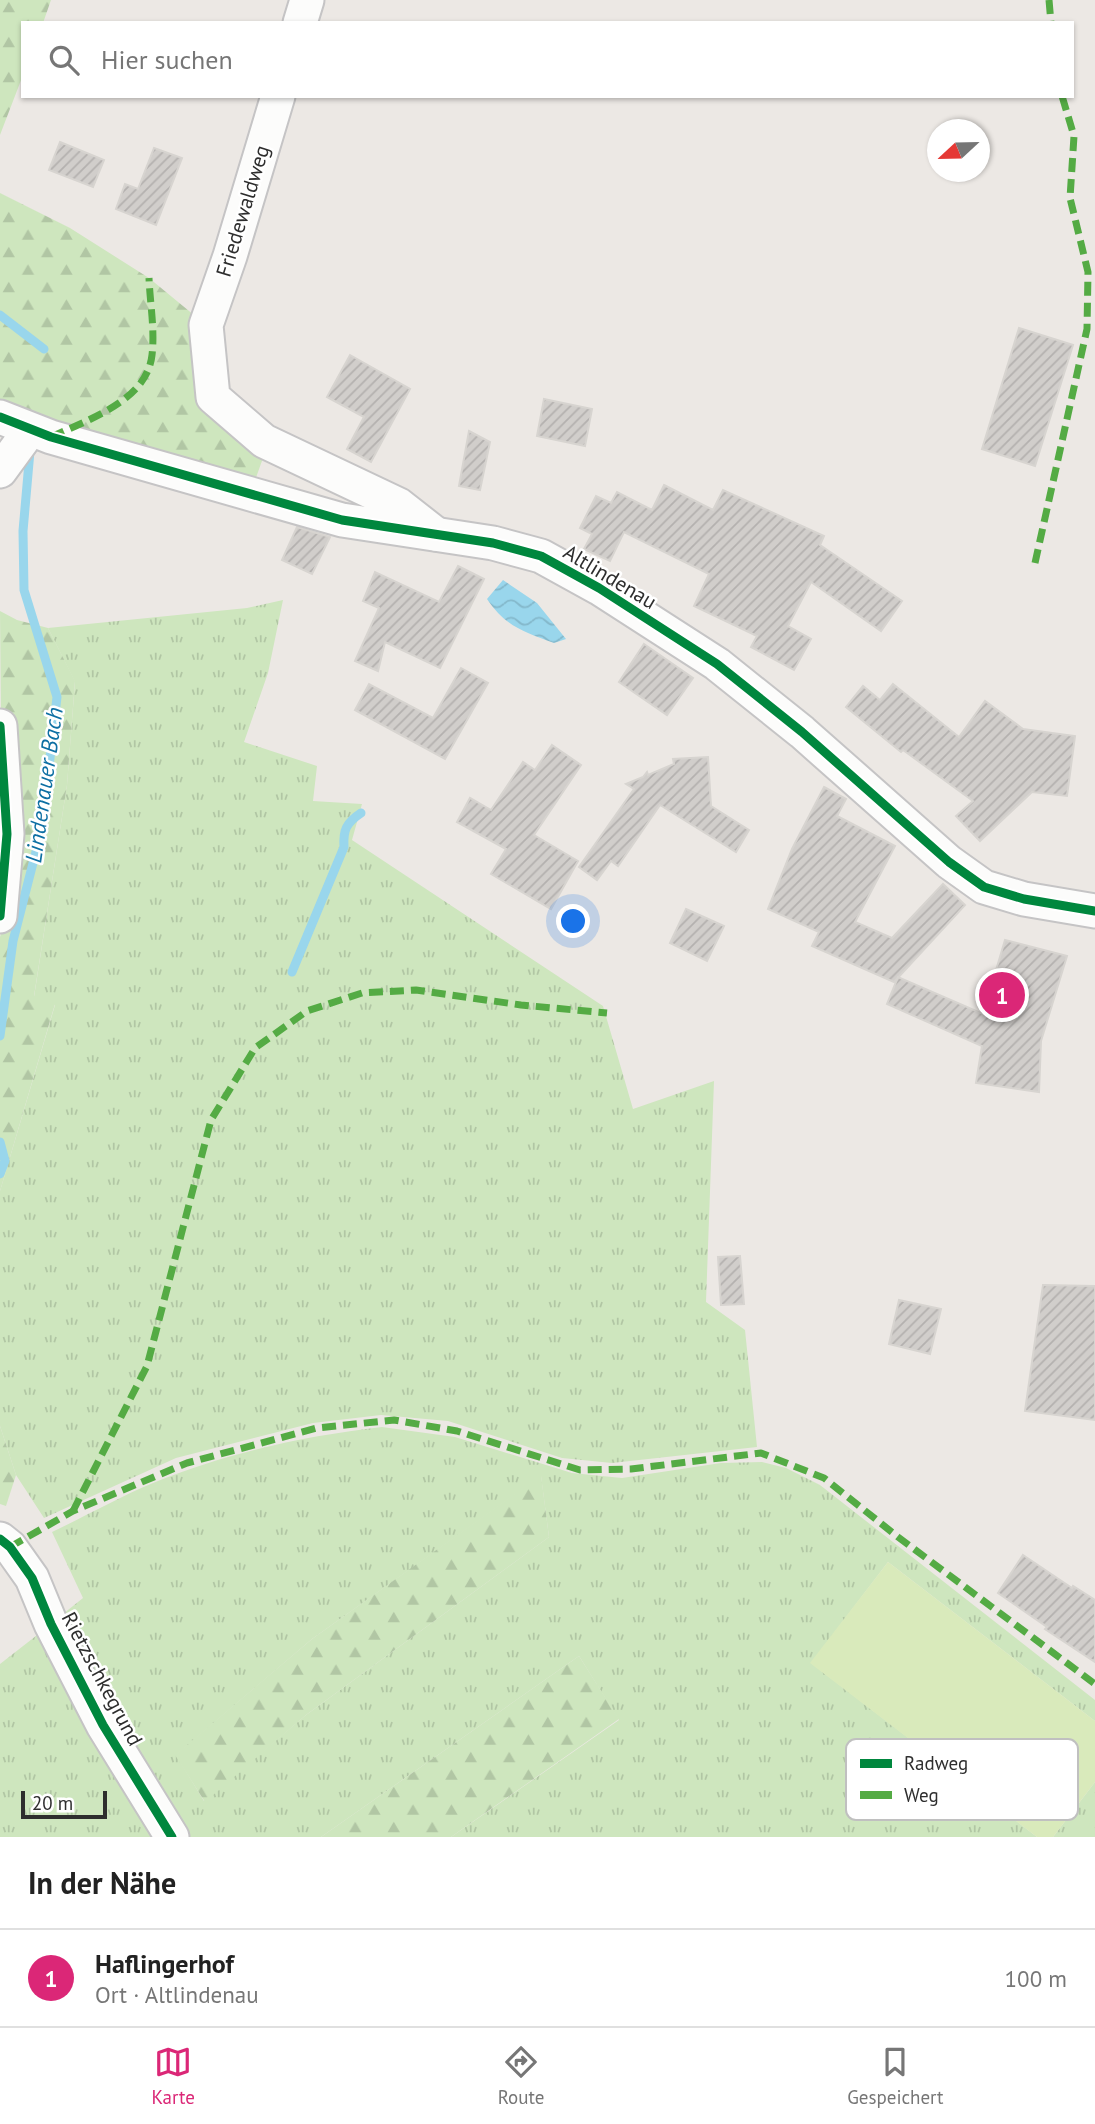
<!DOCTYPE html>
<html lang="de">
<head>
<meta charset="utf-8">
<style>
	:root { --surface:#fff; --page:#f6f6f6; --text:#222; --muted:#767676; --line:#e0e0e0; --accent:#db2777 }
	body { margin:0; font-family:"PT Sans",sans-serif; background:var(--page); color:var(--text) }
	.compass { position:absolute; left:927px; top:119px; width:63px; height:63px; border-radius:50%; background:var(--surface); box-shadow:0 2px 5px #0004; rotate:248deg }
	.scale { position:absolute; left:21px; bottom:18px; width:86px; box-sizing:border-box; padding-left:7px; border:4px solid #2e2e2e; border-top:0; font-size:19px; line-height:24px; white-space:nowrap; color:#2e2e2e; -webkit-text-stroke:5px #fff; paint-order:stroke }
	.you { position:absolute; left:574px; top:922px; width:24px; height:24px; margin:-18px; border:5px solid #fff; border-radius:50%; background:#1a73e8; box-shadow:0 0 0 10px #1a73e833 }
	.badge { display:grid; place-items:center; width:46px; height:46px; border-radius:50%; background:var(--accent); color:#fff; font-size:23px; font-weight:700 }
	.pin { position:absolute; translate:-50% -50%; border:4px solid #fff; box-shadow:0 2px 7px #0006 }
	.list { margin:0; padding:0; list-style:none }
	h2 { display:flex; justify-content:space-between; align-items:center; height:91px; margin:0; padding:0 28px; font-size:30px }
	h2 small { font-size:23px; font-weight:400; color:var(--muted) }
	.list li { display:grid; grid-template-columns:46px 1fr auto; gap:21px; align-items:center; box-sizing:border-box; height:98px; padding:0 28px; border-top:2px solid var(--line) }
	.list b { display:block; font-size:26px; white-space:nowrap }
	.list p { margin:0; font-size:23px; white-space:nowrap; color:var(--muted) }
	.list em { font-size:23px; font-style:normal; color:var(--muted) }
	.icon { flex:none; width:38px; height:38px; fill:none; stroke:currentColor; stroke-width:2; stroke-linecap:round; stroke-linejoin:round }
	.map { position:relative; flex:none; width:1095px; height:1837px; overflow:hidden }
	.search { position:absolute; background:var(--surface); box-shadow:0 2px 5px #0004; left:21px; right:21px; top:21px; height:77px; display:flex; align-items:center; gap:18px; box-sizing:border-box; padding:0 24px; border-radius:0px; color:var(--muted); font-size:26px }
	.sheet { height:189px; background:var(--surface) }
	nav { display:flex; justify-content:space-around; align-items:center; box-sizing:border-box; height:98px; border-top:2px solid var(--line); background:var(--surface); font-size:19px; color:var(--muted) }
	nav a { display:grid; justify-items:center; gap:4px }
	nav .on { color:var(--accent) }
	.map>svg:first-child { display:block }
	.grass { fill:url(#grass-tufts); fill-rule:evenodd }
	.forest { fill:url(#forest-firs) }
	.pitch { fill:#d9eabb }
	.water { fill:url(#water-waves) }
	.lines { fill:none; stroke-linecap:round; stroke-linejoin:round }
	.stream { stroke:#99d6ec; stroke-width:9 }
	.building { fill:url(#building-hatch); stroke:#d7d4d0; stroke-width:2 }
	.minor-casing { stroke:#c5c4c5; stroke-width:37 }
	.minor { stroke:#fcfcfb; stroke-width:33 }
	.quiet { stroke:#54ab44; stroke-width:7; stroke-dasharray:14 7; stroke-linecap:butt }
	.cycleway-casing { stroke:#fff; stroke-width:13 }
	.cycleway { stroke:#00873e; stroke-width:9 }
	.labels { text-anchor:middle; stroke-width:5; stroke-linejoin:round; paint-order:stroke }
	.street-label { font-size:21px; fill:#2e2e2e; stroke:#fff }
	.water-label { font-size:23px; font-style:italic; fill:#0d6fa3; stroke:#fff }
	.key { fill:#fff; stroke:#c0c0c0; stroke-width:2 }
	.key-label { font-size:19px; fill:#2e2e2e }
</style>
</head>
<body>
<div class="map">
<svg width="1095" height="1837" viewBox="0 0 1095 1837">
	<defs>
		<pattern id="grass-tufts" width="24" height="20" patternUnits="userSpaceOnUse" patternTransform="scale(1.75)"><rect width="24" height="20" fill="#cee6be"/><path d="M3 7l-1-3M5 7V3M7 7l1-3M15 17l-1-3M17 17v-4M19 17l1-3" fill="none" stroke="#b1c6a4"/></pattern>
		<pattern id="forest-firs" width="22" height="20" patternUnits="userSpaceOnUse" patternTransform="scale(1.75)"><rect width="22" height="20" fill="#cee6be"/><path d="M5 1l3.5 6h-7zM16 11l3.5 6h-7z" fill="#b1c6a4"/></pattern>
		<pattern id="water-waves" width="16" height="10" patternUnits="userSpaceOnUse" patternTransform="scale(1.75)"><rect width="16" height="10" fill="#99d6ec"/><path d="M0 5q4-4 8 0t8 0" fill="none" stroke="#84b8cb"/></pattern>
		<pattern id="building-hatch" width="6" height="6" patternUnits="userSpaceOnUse" patternTransform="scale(1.75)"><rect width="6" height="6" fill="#d1cecb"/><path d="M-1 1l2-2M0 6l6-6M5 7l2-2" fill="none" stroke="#b4b1af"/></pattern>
	</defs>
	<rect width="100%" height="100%" fill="#ece8e4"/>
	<!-- grass -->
	<g class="grass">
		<polygon points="283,600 268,673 244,742 317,766 313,801 362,804 352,840 603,1006 633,1109 714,1081 706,1302 745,1330 757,1447 612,1463 562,1458 448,1421 381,1415 313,1423 176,1458 44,1518 16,1475 0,1426 0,1191 55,1005 34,997 67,785 75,682 48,628 247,608"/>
		<path d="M382,1427L455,1437L572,1473L622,1478L721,1463L762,1462L786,1468L820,1485L1095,1700V1721L888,1562L811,1663L1037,1837H451L619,1720L579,1656L321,1837H182L58,1618L83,1598L52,1532C86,1516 119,1497 153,1483C226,1453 304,1436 382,1427ZM541,1476L549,1537L306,1715L204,1801L176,1755L312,1639Z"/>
		<polygon points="41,1632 156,1837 0,1837 0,1664"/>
		<polygon points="1095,1782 1095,1837 1053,1837"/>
	</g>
	<!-- forest -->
	<g class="forest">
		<polygon points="0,0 51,0 43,23 23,23 23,75 0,135"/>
		<polygon points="0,193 70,228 149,278 206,325 203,403 263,458 253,486 0,403"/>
		<polygon points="0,611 17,620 48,628 75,681 67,785 34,996 55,1004 0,1191 0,937 3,927"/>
		<polygon points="0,1426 16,1475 6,1506 0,1504"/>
		<polygon points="541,1475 549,1537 306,1715 205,1802 175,1755 312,1639"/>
		<polygon points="579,1656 619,1719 451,1837 321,1837"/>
	</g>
	<!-- pitch -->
	<polygon class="pitch" points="888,1562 1095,1721 1095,1782 1053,1837 1037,1837 810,1663"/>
	<!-- water -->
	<path class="water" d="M503,580L537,603L566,639L554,643C524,632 506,627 487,599Z"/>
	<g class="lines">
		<!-- stream -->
		<g class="stream">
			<polyline points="0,315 44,349"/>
			<path d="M292,972L344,847C343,830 346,823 361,813"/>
			<polyline points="0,1036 13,941 42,828 57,697 24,590 23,531 30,451"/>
			<polyline points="0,1142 5,1161 0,1174"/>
		</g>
	</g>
	<!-- building -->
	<g class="building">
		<polygon points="60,142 104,160 93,187 49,170"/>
		<polygon points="154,148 182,158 156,225 116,209 125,184 138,189"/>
		<polygon points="1019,328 1073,345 1035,466 982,449"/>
		<polygon points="350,355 410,389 371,462 347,449 364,417 327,397"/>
		<polygon points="544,399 592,409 585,446 537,436"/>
		<polygon points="469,431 490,442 480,490 459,486"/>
		<polygon points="664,485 713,510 723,490 824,536 820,545 902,601 881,631 811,582 788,626 811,639 794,670 751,647 757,636 694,606 709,574 624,532 610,561 584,549 592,534 580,528 596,496 611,503 617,492 652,510"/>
		<polygon points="297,527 330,537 312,574 282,560"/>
		<polygon points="458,566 484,579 440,668 385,642 378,671 355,661 379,608 363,601 375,572 439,602"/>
		<polygon points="644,644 693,678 667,715 619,682"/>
		<polygon points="461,668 488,683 445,759 355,710 369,684 433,718"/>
		<polygon points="893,684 959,737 985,701 1023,729 1075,736 1067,796 1032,792 980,841 956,816 973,801 903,750 901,752 846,707 863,686 880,700"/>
		<polygon points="552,745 581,765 534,835 578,861 551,909 491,874 506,849 457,822 470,798 491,810 523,762 535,770"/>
		<polygon points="708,757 711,806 749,830 736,852 660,805 618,866 611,861 597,880 579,867 634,789 626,784 643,777 647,772 648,775 674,764 673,759"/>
		<polygon points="824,787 846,799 837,816 895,846 855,922 892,938 943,884 965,905 894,982 812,946 819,932 768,909 792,849"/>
		<polygon points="686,909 724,926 707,961 670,943"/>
		<polygon points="1005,940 1067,956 1041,1041 1039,1092 976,1083 982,1046 887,1004 898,977 983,1014"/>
		<polygon points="740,1256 744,1304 721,1305 718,1257"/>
		<polygon points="1043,1285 1095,1286 1095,1420 1025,1411"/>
		<polygon points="899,1300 941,1309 930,1354 889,1344"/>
		<polygon points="1023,1555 1072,1588 1073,1586 1095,1600 1095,1662 1045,1629 1047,1627 998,1593"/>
	</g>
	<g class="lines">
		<!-- minor casing -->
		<g class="minor-casing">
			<g id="minor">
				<polyline points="300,23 307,0"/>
				<polyline points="278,96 230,256 206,325 213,397 264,441 399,505 436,534"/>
				<polyline points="0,417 51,437 342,520 493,543 541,556 599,588 717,664 802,732 949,862 984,887 1024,899 1095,911"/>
				<polyline points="0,471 30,430"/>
				<polyline points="0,726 7,834 0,916"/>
				<polyline points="0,1539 10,1547 32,1578 51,1624 103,1725 172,1837"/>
			</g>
		</g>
		<!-- minor -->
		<use href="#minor" class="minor"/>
		<!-- quiet -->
		<g class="quiet">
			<polyline points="1049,0 1051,23"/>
			<path d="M51,437C87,420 147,401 152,355C155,330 150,303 149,278"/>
			<polyline points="1035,563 1087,329 1088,272 1070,198 1074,136 1062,96"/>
			<polyline points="73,1511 147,1366 211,1120 255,1048 307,1011 362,993 416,990 521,1005 607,1013"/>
			<polyline points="10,1547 73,1511 187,1463 317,1428 394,1420 457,1431 580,1470 631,1469 761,1453 824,1478 898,1537 1095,1684"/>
		</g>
		<!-- cycleway casing -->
		<g class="cycleway-casing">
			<g id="cycleway">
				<polyline points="0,417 51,437 342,520 493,543 541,556 599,588 717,664 802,732 949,862 984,887 1024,899 1095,911"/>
				<polyline points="0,726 7,834 0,916"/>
				<polyline points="0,1539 10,1547 32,1578 51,1624 103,1725 172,1837"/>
			</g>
		</g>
		<!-- cycleway -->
		<use href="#cycleway" class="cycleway"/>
	</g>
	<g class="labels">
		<!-- street labels -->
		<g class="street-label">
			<text transform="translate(243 211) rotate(-73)" y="7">Friedewaldweg</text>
			<text transform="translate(610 577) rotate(31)" y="7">Altlindenau</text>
			<text transform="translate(102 1679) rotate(62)" y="7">Rietzschkegrund</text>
		</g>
		<!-- water labels -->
		<g class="water-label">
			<text transform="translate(44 785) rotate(-82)" y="8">Lindenauer Bach</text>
		</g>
	</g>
	<!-- legend -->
	<rect x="846" y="1739" width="232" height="81" rx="10" class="key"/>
	<rect x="860" y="1759" width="32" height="9" fill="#00873e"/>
	<rect x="860" y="1791" width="32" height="8" fill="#54ab44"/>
	<g class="key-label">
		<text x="904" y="1770">Radweg</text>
		<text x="904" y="1802">Weg</text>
	</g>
</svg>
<svg class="compass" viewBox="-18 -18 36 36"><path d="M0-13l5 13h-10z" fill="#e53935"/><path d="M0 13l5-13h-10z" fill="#767676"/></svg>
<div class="scale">20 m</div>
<div class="you"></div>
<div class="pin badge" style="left:1002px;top:995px">1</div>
<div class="search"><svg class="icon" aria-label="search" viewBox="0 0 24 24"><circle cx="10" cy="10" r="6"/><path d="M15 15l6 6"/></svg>Hier suchen</div>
</div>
<section class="sheet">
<h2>In der Nähe<small></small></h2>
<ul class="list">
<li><span class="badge">1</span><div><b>Haflingerhof</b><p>Ort · Altlindenau</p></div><em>100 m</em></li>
</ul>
</section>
<nav>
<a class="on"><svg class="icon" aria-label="map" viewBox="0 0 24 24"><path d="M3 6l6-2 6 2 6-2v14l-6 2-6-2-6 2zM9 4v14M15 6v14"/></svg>Karte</a>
<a><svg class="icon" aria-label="directions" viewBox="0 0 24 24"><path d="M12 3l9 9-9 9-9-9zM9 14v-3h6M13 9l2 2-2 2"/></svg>Route</a>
<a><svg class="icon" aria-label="saved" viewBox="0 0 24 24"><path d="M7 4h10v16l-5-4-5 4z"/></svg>Gespeichert</a>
</nav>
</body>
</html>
